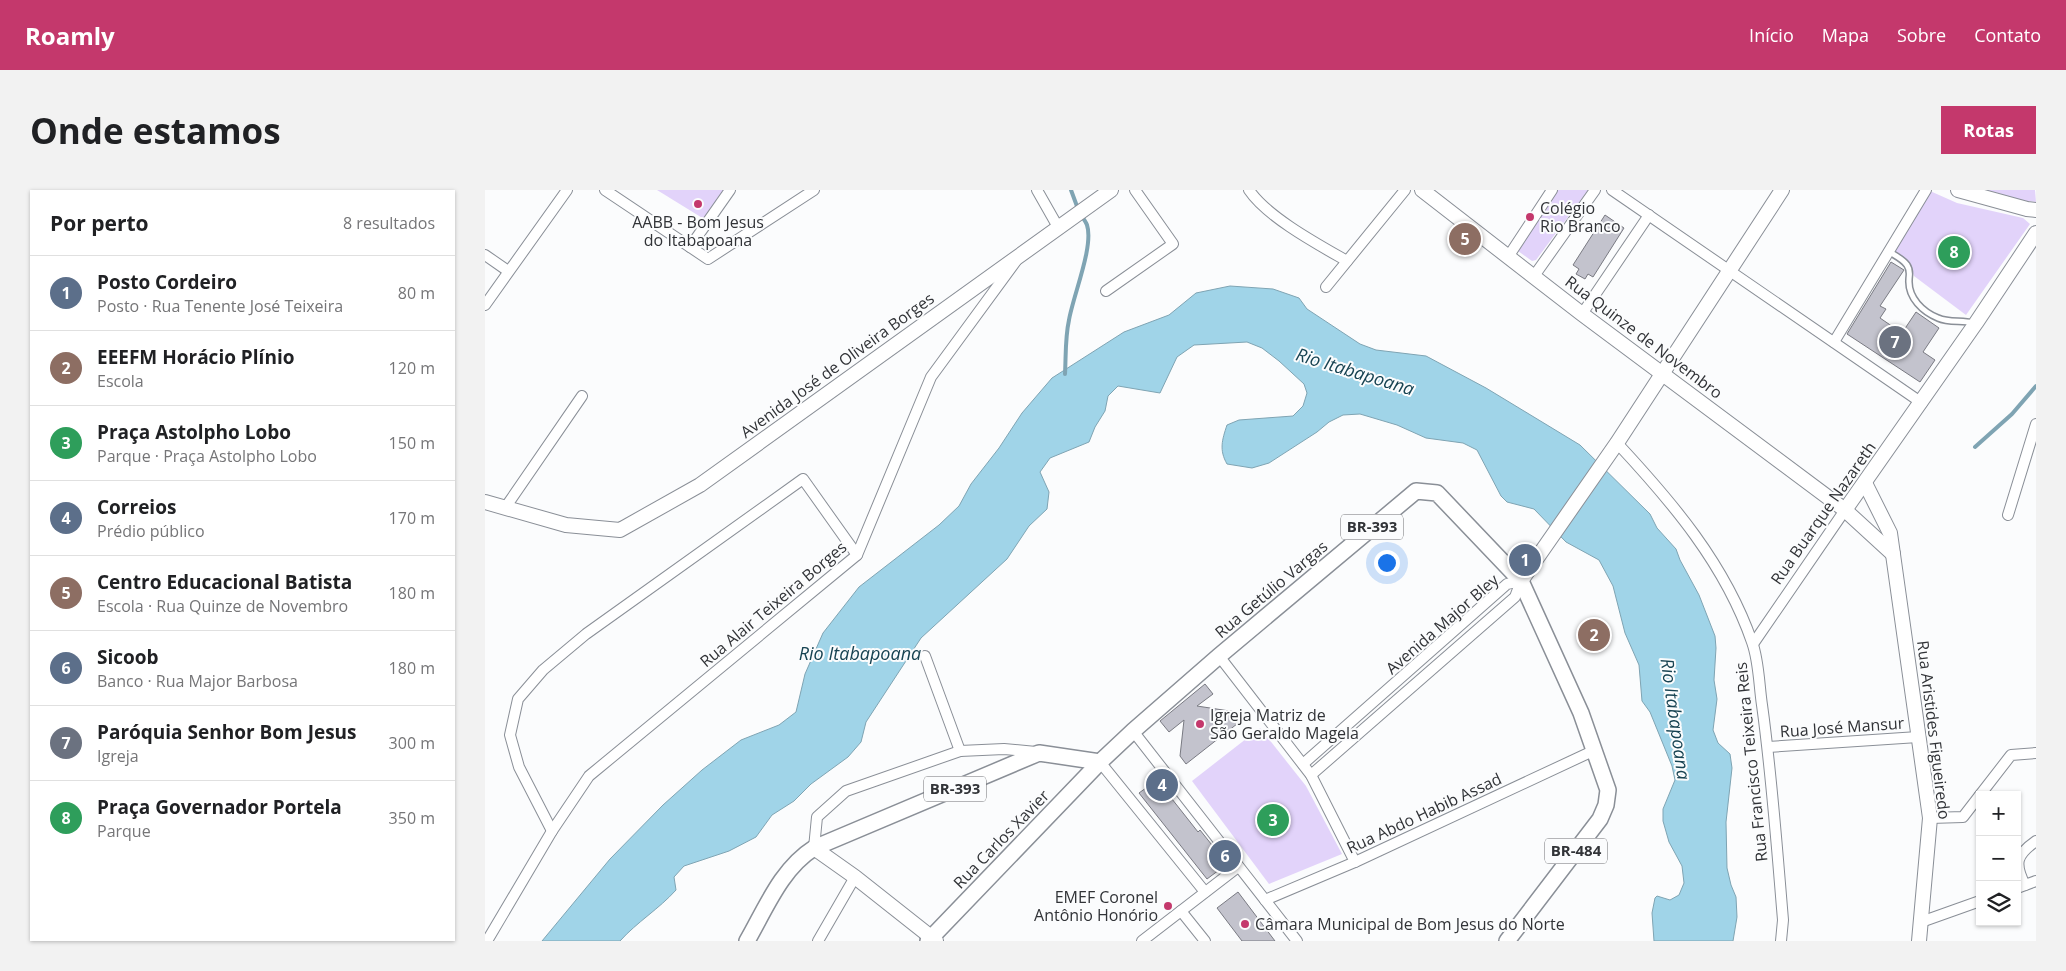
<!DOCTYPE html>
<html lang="pt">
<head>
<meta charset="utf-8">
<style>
	:root { --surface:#fff; --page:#f2f2f2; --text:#202124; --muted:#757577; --line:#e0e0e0; --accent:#c4386c }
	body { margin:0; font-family:"Open Sans",sans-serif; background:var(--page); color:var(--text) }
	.controls { position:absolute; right:15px; bottom:15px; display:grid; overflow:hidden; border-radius:0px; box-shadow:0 1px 4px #0004 }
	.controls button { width:45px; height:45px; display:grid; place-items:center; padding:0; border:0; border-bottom:1px solid var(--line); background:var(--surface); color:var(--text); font:25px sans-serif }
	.you { position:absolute; left:901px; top:372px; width:18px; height:18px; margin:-12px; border:4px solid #fff; border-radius:50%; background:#1a73e8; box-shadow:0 0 0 8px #1a73e833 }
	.badge { display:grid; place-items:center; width:32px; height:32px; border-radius:50%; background:var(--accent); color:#fff; font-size:16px; font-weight:700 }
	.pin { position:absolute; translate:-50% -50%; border:2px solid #fff; box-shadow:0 1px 5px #0006 }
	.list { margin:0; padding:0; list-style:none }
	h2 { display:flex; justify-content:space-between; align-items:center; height:65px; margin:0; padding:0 20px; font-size:21px }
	h2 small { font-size:16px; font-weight:400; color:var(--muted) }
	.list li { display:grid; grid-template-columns:32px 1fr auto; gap:15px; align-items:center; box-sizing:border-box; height:75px; padding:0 20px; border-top:1px solid var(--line) }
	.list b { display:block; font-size:19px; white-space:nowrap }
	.list p { margin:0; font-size:16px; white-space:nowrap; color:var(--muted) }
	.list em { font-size:16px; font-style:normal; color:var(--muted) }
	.icon { flex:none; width:28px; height:28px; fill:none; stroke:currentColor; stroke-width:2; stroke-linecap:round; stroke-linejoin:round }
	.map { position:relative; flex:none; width:1551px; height:751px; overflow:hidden; border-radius:0px }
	header { display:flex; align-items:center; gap:30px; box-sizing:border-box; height:70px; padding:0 25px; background:var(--accent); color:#fff }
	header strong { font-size:24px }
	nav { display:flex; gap:28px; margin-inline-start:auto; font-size:18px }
	.intro { display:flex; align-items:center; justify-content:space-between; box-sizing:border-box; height:120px; padding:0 30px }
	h1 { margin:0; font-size:35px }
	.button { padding:12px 22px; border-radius:0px; background:var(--accent); color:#fff; font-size:18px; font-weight:700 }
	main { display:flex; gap:30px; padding:0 30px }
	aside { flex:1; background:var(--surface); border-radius:0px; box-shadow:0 1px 4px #0004 }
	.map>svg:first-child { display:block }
	.green { fill:#e2d3fa }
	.water { fill:#a0d4e8; stroke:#7fa4b3 }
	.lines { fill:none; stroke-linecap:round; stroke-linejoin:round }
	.stream { stroke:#7fa4b3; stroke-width:4 }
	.building { fill:#c3c3cd; stroke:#797a82 }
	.lane-casing { stroke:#8a8f97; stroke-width:8 }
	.street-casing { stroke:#8a8f97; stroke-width:12 }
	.secondary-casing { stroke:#8a8f97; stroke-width:16 }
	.primary-casing { stroke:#8a8f97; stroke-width:18 }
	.lane { stroke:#fff; stroke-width:5 }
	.street { stroke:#fff; stroke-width:10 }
	.secondary { stroke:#fff; stroke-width:14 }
	.primary { stroke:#fff; stroke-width:15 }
	.poi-dot { fill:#c4386c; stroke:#fbfcfd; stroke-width:2 }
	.labels { text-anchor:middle; stroke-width:4; stroke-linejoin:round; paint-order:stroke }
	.shield { fill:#fbfcfd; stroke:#6e6f72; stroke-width:1 }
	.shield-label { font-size:15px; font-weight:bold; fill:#313337 }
	.poi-label { font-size:16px; fill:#313337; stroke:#fbfcfd; text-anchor:start }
	.street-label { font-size:16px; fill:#313337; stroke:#fbfcfd }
	.water-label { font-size:18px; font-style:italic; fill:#174352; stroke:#fbfcfd }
</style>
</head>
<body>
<header>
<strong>Roamly</strong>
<nav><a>Início</a><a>Mapa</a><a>Sobre</a><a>Contato</a></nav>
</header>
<div class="intro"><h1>Onde estamos</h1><a class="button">Rotas</a></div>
<main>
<aside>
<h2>Por perto<small>8 resultados</small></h2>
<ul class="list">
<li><span class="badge" style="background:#5c6f8a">1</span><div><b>Posto Cordeiro</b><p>Posto · Rua Tenente José Teixeira</p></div><em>80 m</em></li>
<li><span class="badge" style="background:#8d6e63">2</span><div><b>EEEFM Horácio Plínio</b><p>Escola</p></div><em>120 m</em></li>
<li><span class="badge" style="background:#2e9e5b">3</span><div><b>Praça Astolpho Lobo</b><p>Parque · Praça Astolpho Lobo</p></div><em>150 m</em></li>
<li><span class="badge" style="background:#5c6f8a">4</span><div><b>Correios</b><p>Prédio público</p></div><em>170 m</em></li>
<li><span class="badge" style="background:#8d6e63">5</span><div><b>Centro Educacional Batista</b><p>Escola · Rua Quinze de Novembro</p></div><em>180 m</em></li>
<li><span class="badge" style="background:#5c6f8a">6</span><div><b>Sicoob</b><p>Banco · Rua Major Barbosa</p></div><em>180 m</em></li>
<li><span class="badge" style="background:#6b7280">7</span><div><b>Paróquia Senhor Bom Jesus</b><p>Igreja</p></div><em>300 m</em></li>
<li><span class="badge" style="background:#2e9e5b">8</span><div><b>Praça Governador Portela</b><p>Parque</p></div><em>350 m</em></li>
</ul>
</aside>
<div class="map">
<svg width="1551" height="751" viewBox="0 0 1551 751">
	<rect width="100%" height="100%" fill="#fbfcfd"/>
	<!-- green -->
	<g class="green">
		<polygon points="172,0 240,0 219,29"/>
		<polygon points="1072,0 1103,0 1051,70 1047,71 1033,61 1033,55"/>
		<polygon points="1488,0 1550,0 1551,12 1523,9"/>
		<polygon points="1445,1 1472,13 1538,28 1545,34 1481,125 1429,86 1424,72 1407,59"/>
		<polygon points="775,538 821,596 857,664 784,694 707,591"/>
	</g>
	<!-- water -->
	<path class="water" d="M745,96L788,99L814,108L822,119L875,154L891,160L941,166L1001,198L1095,255L1165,324L1172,338L1191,359L1195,370L1214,405L1230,446L1231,458L1229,490L1232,509L1228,540L1233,553L1245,564L1247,578L1241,632L1242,678L1246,695L1251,707L1252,727L1248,751H1169L1167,723L1170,708L1172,706L1185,710L1194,705L1199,693L1197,676L1184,652L1178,631V619L1190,590L1187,576L1165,522L1157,511L1154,475L1140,443L1128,396L1114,370L1081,352L1049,319L1022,312L1016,306L992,260L978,253L941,248L912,235L875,224L858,225L844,232L832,242L784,273L767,278L742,274C734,260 737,250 742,235L754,230L808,226L818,216L822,203L819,194L794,171L777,158L762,152L709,155L692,167L675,203L633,196L623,206L620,221L610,237L604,252L565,268L555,282L564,302L562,319L544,336L522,369L436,448L381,532L376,552L363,567L326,594L309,611L287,625L271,647L244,661L199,676L189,687L191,700C174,719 152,732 135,751H57L125,669L178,615L217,580L256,550L294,535L311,522L320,484L338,443L374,397L454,335L474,316L486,294L514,258L537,223L567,188L639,142L684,125L711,103Z"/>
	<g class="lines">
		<!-- stream -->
		<g class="stream">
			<polyline points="586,0 593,19"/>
			<path d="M580,184C581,165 580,148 584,130C588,106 609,56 602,35C601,32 598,28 596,25"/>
			<polyline points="1490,257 1527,224 1551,196"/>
		</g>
	</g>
	<!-- building -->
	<g class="building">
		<polygon points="1120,25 1139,38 1108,87 1103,84 1100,89 1091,84 1094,79 1088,75"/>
		<polygon points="1406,72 1419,80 1395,116 1401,119 1395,128 1417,143 1431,122 1454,138 1438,162 1450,170 1435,192 1362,144"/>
		<polygon points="720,494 728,504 712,516 751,522 757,530 701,574 695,566 699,530 684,542 675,531"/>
		<polygon points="672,590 713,642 715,640 742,674 722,689 654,603"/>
		<polygon points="753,702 790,751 757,751 732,718"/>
	</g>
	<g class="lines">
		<!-- lane casing -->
		<g class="lane-casing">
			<path id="lane" d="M1403,61C1409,65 1418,69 1422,75C1426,81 1424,85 1424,90C1423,108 1438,122 1453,128C1464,133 1477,130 1488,133"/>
		</g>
		<!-- street casing -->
		<g class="street-casing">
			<g id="street">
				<polyline points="120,0 223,69 329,0"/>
				<polyline points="552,0 573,37"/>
				<path d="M764,0C782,27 834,55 862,71"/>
				<polyline points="1127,0 1437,213"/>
				<polyline points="205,57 245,0"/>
				<polyline points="0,65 23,81"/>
				<polyline points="1023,67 1067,0"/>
				<polyline points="1049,86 1110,0"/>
				<polyline points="841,97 920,0"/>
				<polyline points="621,101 688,54 650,0"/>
				<polyline points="0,115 82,0"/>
				<polyline points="1097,124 1164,25"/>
				<polyline points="1349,152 1441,0"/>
				<path d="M1132,253C1187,312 1240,374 1267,452C1274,471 1274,495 1277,515C1287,587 1292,659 1298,730L1296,751"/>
				<polyline points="20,318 97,206"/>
				<polyline points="1523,325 1551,234"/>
				<polyline points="1268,454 1360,320"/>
				<polyline points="440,466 475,561"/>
				<polyline points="734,466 826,585 870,672"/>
				<polyline points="648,541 812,751"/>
				<polyline points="1283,557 1433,547"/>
				<polyline points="615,572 720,702"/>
				<polyline points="818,574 1022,394 1036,391"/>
				<polyline points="826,585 1030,407 1036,391"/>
				<polyline points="1495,605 1526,565 1551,563"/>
				<polyline points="1445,628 1478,627 1495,605"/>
				<polyline points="67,641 34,577 25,545 33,509 58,480 101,444 318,289 372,365"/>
				<polyline points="329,658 332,627 361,601 475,561 519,559 551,562"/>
				<path d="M1540,695C1529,673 1531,665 1551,651"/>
				<polyline points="1532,698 1551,691"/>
				<polyline points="780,710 870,672 1110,560"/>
				<polyline points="696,721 720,751"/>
				<polyline points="1436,732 1495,711"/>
				<polyline points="2,751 67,641 104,586 372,365 446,187 531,71"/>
				<polyline points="333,751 370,687"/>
				<polyline points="657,751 753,677"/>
			</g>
		</g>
		<!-- secondary casing -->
		<g class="secondary-casing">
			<g id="secondary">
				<polyline points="937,0 1097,124 1360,320 1408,364"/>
				<polyline points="1473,0 1542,19 1551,20"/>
				<polyline points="1380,293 1405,343 1445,628 1434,751"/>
				<polyline points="0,312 81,335 135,340 215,295 626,0"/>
				<polyline points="1360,320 1491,133 1551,43"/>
				<polyline points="1036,391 1132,253 1297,0"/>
				<polyline points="329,658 370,687 451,751"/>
			</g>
		</g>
		<!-- primary casing -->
		<g class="primary-casing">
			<g id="primary">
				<path d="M262,751C281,718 296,679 329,658L554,563L615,572"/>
				<polyline points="443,751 615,572 648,541 734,466 931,301 952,303 1036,391 1096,523 1123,600 1121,615 1115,629 1022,751"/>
			</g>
		</g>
		<!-- lane -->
		<use href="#lane" class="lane"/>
		<!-- street -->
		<use href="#street" class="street"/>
		<!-- secondary -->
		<use href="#secondary" class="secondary"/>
		<!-- primary -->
		<use href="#primary" class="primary"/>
	</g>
	<!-- markers -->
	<g class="poi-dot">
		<circle cx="213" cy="14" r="5"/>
		<circle cx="1045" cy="27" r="5"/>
		<circle cx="715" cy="534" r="5"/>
		<circle cx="683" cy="716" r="5"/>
		<circle cx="760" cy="734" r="5"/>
	</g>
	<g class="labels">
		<!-- shield labels -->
		<g class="shield">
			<rect x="856" y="324.5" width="62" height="25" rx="4"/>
			<rect x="439" y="586.5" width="62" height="25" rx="4"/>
			<rect x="1060" y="648.5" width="62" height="25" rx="4"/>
		</g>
		<g class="shield-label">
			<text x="887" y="342">BR-393</text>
			<text x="470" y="604">BR-393</text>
			<text x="1091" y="666">BR-484</text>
		</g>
		<!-- poi labels -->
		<g class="poi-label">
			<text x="1055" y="24">Colégio<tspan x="1055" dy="18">Rio Branco</tspan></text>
			<text x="213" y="38" text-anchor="middle">AABB - Bom Jesus<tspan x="213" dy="18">do Itabapoana</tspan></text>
			<text x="725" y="531">Igreja Matriz de<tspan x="725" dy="18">São Geraldo Magela</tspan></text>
			<text x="673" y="713" text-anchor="end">EMEF Coronel<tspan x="673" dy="18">Antônio Honório</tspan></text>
			<text x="770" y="740">Câmara Municipal de Bom Jesus do Norte</text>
		</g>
		<!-- street labels -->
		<g class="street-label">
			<text transform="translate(1159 147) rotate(37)" y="6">Rua Quinze de Novembro</text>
			<text transform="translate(352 175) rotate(-36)" y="6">Avenida José de Oliveira Borges</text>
			<text transform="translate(1338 323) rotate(-55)" y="6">Rua Buarque Nazareth</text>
			<text transform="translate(786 399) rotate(-40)" y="6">Rua Getúlio Vargas</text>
			<text transform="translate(288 414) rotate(-40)" y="6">Rua Alair Teixeira Borges</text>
			<text transform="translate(957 434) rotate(-41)" y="6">Avenida Major Bley</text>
			<text transform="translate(1357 537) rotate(-4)" y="6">Rua José Mansur</text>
			<text transform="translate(1449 540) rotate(83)" y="6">Rua Aristides Figueiredo</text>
			<text transform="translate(1266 572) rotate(-96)" y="6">Rua Francisco Teixeira Reis</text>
			<text transform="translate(939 623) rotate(-25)" y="6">Rua Abdo Habib Assad</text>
			<text transform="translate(516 649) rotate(-46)" y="6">Rua Carlos Xavier</text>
		</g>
		<!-- water labels -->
		<g class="water-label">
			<text transform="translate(870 182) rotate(17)" y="6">Rio Itabapoana</text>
			<text x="375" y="470">Rio Itabapoana</text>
			<text transform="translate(1190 529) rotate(82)" y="6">Rio Itabapoana</text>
		</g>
	</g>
</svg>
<div class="controls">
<button>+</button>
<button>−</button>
<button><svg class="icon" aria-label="layers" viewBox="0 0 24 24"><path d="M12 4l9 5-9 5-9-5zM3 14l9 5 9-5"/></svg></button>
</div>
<div class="you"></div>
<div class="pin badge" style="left:1040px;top:370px;background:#5c6f8a">1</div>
<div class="pin badge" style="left:1109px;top:445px;background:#8d6e63">2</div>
<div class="pin badge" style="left:788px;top:630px;background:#2e9e5b">3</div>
<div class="pin badge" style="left:677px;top:595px;background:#5c6f8a">4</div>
<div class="pin badge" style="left:980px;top:49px;background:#8d6e63">5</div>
<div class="pin badge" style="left:740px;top:666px;background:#5c6f8a">6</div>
<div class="pin badge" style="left:1410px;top:152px;background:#6b7280">7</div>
<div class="pin badge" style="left:1469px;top:62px;background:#2e9e5b">8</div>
</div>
</main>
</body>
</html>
